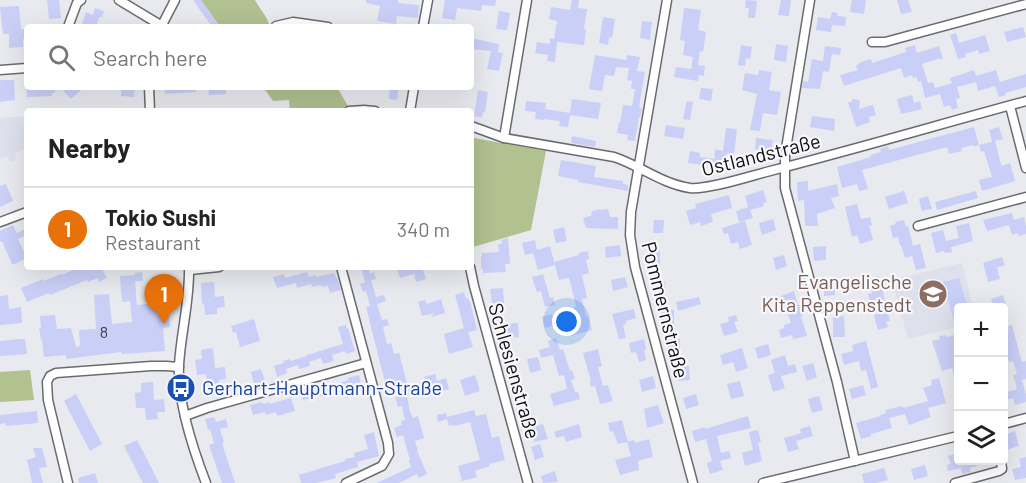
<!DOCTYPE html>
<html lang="en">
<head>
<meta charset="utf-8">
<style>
	:root { --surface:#fff; --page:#f6f6f6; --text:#222; --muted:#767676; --line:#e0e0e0; --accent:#d93025 }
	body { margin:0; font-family:Barlow,sans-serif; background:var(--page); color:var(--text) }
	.controls { position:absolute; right:18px; bottom:18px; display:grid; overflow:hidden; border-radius:6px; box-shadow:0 6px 24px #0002 }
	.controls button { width:54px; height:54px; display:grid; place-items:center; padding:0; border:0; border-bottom:2px solid var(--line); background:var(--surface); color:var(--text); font:30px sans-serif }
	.you { position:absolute; left:567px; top:322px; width:21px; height:21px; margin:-15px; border:4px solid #fff; border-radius:50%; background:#1a73e8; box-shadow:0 0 0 9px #1a73e833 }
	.badge { display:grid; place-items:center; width:39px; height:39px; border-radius:50%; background:var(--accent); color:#fff; font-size:20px; font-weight:700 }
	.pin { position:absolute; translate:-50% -50px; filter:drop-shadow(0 2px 3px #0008) }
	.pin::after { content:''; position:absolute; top:32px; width:21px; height:18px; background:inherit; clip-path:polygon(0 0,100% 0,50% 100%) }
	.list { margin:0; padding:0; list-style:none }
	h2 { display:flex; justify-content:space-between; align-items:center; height:78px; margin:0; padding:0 24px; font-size:26px }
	h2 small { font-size:20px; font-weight:400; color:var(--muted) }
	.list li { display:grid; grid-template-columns:39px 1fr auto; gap:18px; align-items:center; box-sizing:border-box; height:84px; padding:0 24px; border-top:2px solid var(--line) }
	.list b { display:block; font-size:22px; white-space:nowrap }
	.list p { margin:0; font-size:20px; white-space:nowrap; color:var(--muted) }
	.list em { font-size:20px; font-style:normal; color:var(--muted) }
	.icon { flex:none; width:33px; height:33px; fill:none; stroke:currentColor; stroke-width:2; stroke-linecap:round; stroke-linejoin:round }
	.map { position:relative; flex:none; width:1026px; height:483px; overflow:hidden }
	.search { position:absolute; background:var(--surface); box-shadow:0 6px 24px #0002; left:24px; top:24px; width:450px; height:66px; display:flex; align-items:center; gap:15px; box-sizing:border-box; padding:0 21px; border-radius:6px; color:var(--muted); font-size:22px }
	.panel { position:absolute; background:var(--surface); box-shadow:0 6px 24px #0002; left:24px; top:108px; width:450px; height:162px; border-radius:6px }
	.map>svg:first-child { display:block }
	.built { fill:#dee0ec }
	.green { fill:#b1c190 }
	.building { fill:#c9cff6 }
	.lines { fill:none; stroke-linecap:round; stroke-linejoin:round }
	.minor-casing { stroke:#6b6b6f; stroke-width:11 }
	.minor { stroke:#fff; stroke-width:8 }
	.labels { text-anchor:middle; stroke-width:4.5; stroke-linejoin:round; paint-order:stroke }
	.number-label { font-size:16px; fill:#3d3e49 }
	.street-label { font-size:20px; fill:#0e0e0f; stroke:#f7f7fc }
	.education-label { font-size:20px; fill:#785e54; stroke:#f7f7fc; text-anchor:end }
	.transit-label { font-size:20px; fill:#164399; stroke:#f7f7fc; text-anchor:start }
</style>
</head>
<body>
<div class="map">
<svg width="1026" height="483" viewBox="0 0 1026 483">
	<rect width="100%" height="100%" fill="#e9eaef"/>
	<!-- built -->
	<g class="built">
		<polygon points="27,116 27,149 15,153 16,160 10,162 7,156 0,159 0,118"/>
		<polygon points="962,263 973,307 958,308 958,327 908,339 892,280"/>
	</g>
	<!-- green -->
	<g class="green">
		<path d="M201,0H255C261,11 266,14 270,27H220Z"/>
		<polygon points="263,87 337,87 349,108 345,111 290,111 289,100 273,101"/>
		<polygon points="474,138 546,151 531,230 473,247"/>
		<polygon points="30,370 34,400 0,402 0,372"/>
	</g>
	<!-- building -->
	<g class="building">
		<polygon points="47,0 59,0 61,18 49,19"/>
		<polygon points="193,0 201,0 220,27 212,27"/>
		<polygon points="366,0 398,0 398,3 419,5 418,18 397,16 396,24 377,21 380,6 366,3"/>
		<polygon points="445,0 496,0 495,6 482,5 481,11 457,8 455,20 442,18"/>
		<polygon points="572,0 579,0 578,8 587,9 584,29 586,29 584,45 557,42 555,62 547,61 548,55 535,53 537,42 550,44 550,38 554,39 557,21 549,19 551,7 570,10"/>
		<polygon points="746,0 757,1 755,18 748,18 749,8 745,8"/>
		<polygon points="781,0 791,0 789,16 778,15"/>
		<polygon points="852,0 866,0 864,14 850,12"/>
		<polygon points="897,0 908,0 912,12 901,14"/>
		<polygon points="19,6 21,29 25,29 26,39 23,39 23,47 9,48 9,34 3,34 0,7"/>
		<polygon points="95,8 104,11 102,17 99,17 96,27 82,24 86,12 93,15"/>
		<polygon points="684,8 701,10 698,30 706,32 703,52 700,51 698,65 705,66 704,76 699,75 698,81 674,77 676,67 691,69 693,57 683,55 685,41 680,40"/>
		<polygon points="499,11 510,13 507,30 496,29"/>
		<polygon points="832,12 838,13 837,16 846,17 845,26 832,25 831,32 816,30 818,17 830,19"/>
		<polygon points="603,17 615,19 612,38 609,37 608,45 599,43"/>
		<polygon points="642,21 652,22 650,40 640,38"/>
		<polygon points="1023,27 1026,37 1007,42 1004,32"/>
		<polygon points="956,33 959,43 985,35 990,51 979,54 978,50 965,54 966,57 958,59 950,35"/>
		<polygon points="471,38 499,44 498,52 503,53 499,71 487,69 491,51 471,49"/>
		<polygon points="776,44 788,46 786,62 774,60"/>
		<polygon points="741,45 752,47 750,59 746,58 745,66 738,65"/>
		<polygon points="915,45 917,53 939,46 943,59 938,59 922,64 928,83 933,82 935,88 952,83 950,78 960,75 974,70 976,76 996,70 1000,82 1026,74 1026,87 1005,93 1006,95 999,97 995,86 978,91 976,82 957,87 960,98 956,99 958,108 952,110 950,105 944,107 940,94 925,98 921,81 918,82 917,77 913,78 912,75 904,78 901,68 844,86 840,75 858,70 856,66 861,62 871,59 872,63 906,52 905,48"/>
		<polygon points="825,46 841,48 840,55 832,54 829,72 823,71 820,89 802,88 803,81 808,82 812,59 823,61"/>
		<polygon points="595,55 626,60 627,55 640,57 637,71 645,72 639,107 642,108 640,117 639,117 635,141 627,140 628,135 617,133 619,122 620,123 623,105 632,106 635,89 631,89 632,81 627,80 629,68 616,67 614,76 605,75 602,91 589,89"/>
		<polygon points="759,70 772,72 769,90 781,92 777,115 763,113 760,131 750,130 757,94 742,90 745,73 758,75"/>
		<polygon points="0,80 14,80 15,100 0,102"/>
		<polygon points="26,87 55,87 55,93 52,93 52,96 27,97"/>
		<polygon points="60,87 84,87 71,99"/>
		<polygon points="121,87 135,87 134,97 121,96"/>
		<polygon points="164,87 196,87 196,92 165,94"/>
		<polygon points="208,87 226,87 226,94 209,95"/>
		<polygon points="390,87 399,87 397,100 389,99"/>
		<polygon points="701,88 713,89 711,101 699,99"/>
		<polygon points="478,90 488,92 485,112 483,112 482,117 474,116"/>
		<polygon points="912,95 914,103 920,101 922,109 901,114 897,99"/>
		<polygon points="572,99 601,103 598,119 570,115 568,127 559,126 560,121 544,119 544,120 535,119 536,112 525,111 526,101 546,103 545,109 570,113"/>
		<polygon points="852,99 860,100 859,109 873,105 876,115 869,117 870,122 856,127 848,102 852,102"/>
		<polygon points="687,101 693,102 690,120 683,119"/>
		<polygon points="812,116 835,119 834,131 810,127"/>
		<polygon points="666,125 685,128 683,139 664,136"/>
		<polygon points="974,127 979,145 973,147 973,145 961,148 962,151 949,154 947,147 862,170 868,189 859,191 857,184 842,188 837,167 871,157 870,155 881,152 880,149 888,146 889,150"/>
		<polygon points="999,127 1003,139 995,141 1000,161 1002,166 1010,163 1015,181 982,191 979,180 992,177 984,151 981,152 979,145 992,142 989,130"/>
		<polygon points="726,128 737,129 734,155 726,154 725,163 714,162 715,149 723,151"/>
		<polygon points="572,136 596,141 595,147 571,143"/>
		<polygon points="756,138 773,140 771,151 755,149"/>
		<polygon points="690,151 700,153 700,157 714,159 713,166 688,163"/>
		<polygon points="561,160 596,166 594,177 623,181 623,184 628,185 628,191 578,182 578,180 558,176"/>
		<polygon points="808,181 808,191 837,184 839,196 831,198 835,208 817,214 818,226 805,226 804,200 798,201 797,182"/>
		<polygon points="6,184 13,201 0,207 0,186"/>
		<polygon points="763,190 767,202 763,203 764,206 750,210 753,218 739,222 736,211 748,207 745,196"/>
		<polygon points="904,191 908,203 889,209 885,197"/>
		<polygon points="976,191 978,198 937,210 935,202"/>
		<polygon points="729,195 732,208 711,214 713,222 701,226 700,222 690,225 686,211 696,208 695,204"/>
		<polygon points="928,196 932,209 922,211 919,199"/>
		<polygon points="857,204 861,219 870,217 872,225 869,226 873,240 860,244 857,235 852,237 845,207"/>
		<polygon points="600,209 600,210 608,209 610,217 618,217 618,229 586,228 583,218 591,216 592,211"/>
		<polygon points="1012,213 1014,220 1024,217 1026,226 1026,234 1019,236 1018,233 1012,235 1009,225 987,231 983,220"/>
		<polygon points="773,219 776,230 762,235 759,223"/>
		<polygon points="654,220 664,220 663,233 653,233"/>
		<polygon points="904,220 906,227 908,226 913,246 920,244 926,268 916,270 912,256 905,258 901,245 900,246 898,237 893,238 890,226 896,224 895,222"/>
		<polygon points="745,221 752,245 740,249 738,242 731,244 728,233 724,234 722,228"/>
		<polygon points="969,223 973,241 951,247 952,252 945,253 944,251 936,253 931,233 943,230 946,241 959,238 956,226"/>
		<polygon points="13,225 17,233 27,228 27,235 18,239 27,258 15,264 12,264 2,241 0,242 0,231"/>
		<polygon points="564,227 567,241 556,243 553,230"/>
		<polygon points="508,238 510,264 505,264 506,272 483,273 483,269 481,269 481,256 482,256 482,253 499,252 498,244 502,244 501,240"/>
		<polygon points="535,240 537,250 550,246 555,265 538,270 533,253 525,255 522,243"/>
		<polygon points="620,245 621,256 606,258 605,247"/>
		<polygon points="826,246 826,260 814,261 813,247"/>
		<polygon points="651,250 660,251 660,267 650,266"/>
		<polygon points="588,251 589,259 586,260 589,273 582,275 587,298 582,299 586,316 588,316 592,330 571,336 567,322 577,319 574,307 576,306 569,278 559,280 554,262 579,255 579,253"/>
		<polygon points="784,255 787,266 776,270 773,258"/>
		<polygon points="1002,257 1005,266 997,267 1000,279 988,282 983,263"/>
		<polygon points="80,267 101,267 107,278 99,282 98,278 88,282 87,280 50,295 49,293 27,302 21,288 43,279 44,281 61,274 62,275"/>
		<polygon points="361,267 368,267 370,274 374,272 376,279 371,280 376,297 384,295 386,301 377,304 382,320 387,319 389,325 383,327 387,344 391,343 394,354 399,353 407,384 414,390 409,391 410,394 407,395 410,412 413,418 418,416 424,438 415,441 418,451 417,451 427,474 419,478 417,474 399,483 377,483 411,467 409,461 410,460 403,435 397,437 394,428 402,425 401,421 405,420 402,406 398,407 395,397 400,396 397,383 386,386 366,307 370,306 366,291 363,292 360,284 370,280 365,282"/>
		<polygon points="403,267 422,267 426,279 416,282 414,274 400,278 397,269"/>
		<polygon points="142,272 143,281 135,281 137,305 167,302 170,327 163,328 165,351 122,354 121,352 66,359 66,355 44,357 42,340 41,340 39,328 41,328 40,316 55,315 57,329 71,328 76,347 80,346 79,330 96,329 94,295 109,294 112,324 132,322 130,301 122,302 120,276 135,275 134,273"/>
		<polygon points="307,272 309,277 316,275 316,277 334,273 336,278 337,278 341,290 330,293 328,286 322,287 321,285 312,287 311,284 297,288 296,283 277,288 273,277 284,274 285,278"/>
		<polygon points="543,274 550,298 553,297 555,305 545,307 541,291 537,292 532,277"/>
		<polygon points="879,276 890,321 886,322 888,327 878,330 874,315 883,312 879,299 870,302 868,294 872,293 868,279"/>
		<polygon points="625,277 628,287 613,291 611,280"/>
		<polygon points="959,278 968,308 958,308 958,316 953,318 943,282"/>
		<polygon points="654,281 665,281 666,295 654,296"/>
		<polygon points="214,282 215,297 224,296 225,307 217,308 217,314 205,315 204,303 202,304 201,283"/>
		<polygon points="824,282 834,282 835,295 824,296"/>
		<polygon points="503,288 504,303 492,304 490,289"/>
		<polygon points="794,291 798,305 801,304 804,315 801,316 807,336 793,339 792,335 781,338 779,330 784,328 784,325 791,323 781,296"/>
		<polygon points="464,292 466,299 468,298 469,301 470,301 477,330 468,332 473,347 449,354 444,334 464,328 455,295"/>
		<polygon points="8,295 9,309 21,307 22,323 0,325 0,296"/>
		<polygon points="1003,295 1007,308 994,308 991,299"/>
		<polygon points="699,297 701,304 678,311 676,302"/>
		<polygon points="441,299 445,313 431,317 434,313 422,316 418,302 425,300 427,304"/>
		<polygon points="634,309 636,318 626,321 626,324 623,325 626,338 619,339 612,314"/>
		<polygon points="662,309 674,310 674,325 661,324"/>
		<polygon points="552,314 555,325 545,328 542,317"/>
		<polygon points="736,315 738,321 734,322 738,332 724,336 720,324 729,322 728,317"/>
		<polygon points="844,316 845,337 833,337 833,317"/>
		<polygon points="254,319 260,341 240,347 236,332 233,333 231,326"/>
		<polygon points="518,323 519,337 507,338 506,324"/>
		<polygon points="346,325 347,329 348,328 355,351 346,354 345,351 332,355 334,361 323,364 321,358 309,362 310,366 299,369 298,365 286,369 287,373 277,377 274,366 284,363 283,361 290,359 291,361 307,356 307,355 343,344 338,327"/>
		<polygon points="1012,325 1022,362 1026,361 1026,379 1022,380 1026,394 1026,402 1015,405 1013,398 1005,400 1004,393 1017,389 1013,375 1017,374 1013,361 1009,362 1004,345 1004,327"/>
		<polygon points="945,335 946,337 955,335 958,338 958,384 956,384 952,368 942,371 932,341 940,339 939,336"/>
		<polygon points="556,338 560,350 563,349 570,371 572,370 575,379 571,380 575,392 578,392 580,399 554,406 550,394 567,389 564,375 559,376 553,355 541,358 539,350 550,347 548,341"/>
		<polygon points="669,338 680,339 680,350 668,350"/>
		<polygon points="19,339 25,339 27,354 0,356 0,341"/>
		<polygon points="644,339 646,350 644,350 646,360 639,362 636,352 631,353 629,343"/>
		<polygon points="866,341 878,387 871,389 866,370 861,371 859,361 844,365 841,354 853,351 852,345"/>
		<polygon points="768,344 771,355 758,359 755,348"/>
		<polygon points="213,348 215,368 225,367 226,379 219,380 219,387 207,388 206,374 197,375 195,360 202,359 201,350"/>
		<polygon points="742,348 748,368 736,372 733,362 723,365 720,355"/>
		<polygon points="598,349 602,366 598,367 603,386 608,385 613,401 600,404 595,386 591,387 590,381 591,381 583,353"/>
		<polygon points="785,355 788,366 795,364 797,372 781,376 785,388 773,392 768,375 775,373 771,360"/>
		<polygon points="538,357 541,370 530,373 527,359"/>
		<polygon points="813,363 817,377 807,381 802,366"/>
		<polygon points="689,366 690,380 678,381 676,367"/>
		<polygon points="261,369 265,381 254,384 251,372"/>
		<polygon points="435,374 437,381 446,378 449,389 434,393 431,383 426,384 424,377"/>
		<polygon points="359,375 361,384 352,386 354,395 346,398 344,391 338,393 337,392 303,400 300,391 311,389 311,390 335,382 335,384 342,382 348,380 348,378"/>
		<polygon points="475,375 480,391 465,396 460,380"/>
		<polygon points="653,376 656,388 642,392 639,380"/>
		<polygon points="939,378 946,403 928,408 931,417 909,425 905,414 889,418 892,428 871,434 871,436 861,439 856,423 881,416 880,415 886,413 885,410 903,406 903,408 928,401 923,388 932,385 931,380"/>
		<polygon points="740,381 744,396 731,399 727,384"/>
		<polygon points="153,382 154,400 164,399 165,412 157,412 158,419 146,420 145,408 136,408 135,393 141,392 141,383"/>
		<polygon points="863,385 866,395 852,399 849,389"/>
		<polygon points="76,394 102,444 90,451 64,401"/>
		<polygon points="696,394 699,405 686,409 683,398"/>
		<polygon points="819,396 823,410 812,413 808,399"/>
		<polygon points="291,398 295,411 277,416 276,412 266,415 265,412 253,415 250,405 262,402 263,404 270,402 270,404"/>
		<polygon points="658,405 664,423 647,428 644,409"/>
		<polygon points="474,410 476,416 486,414 492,438 499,436 505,460 489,464 490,466 475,471 477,477 462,481 458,466 480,460 470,422 454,426 453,425 449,426 447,419 438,422 437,415 446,413 447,417"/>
		<polygon points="37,411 38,423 6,426 6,423 0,424 0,415"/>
		<polygon points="531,412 535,426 543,424 548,439 534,442 531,429 524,431 519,416"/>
		<polygon points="748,416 751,428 717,436 721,453 729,451 731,458 720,461 723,470 710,474 707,463 712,461 706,439 695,442 692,431 705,427 705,429"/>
		<polygon points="214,417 216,422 226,419 228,427 220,429 224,442 222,443 235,483 222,483 209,445 214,443 210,429 208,430 205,419"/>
		<polygon points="622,420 628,442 618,444 613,431 610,432 608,423"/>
		<polygon points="579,424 582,437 566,442 564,436 556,438 554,432"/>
		<polygon points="810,426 813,436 796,441 799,449 788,452 784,438 801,433 800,429"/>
		<polygon points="758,430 761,442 758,443 762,461 745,466 742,453 753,450 749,432"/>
		<polygon points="1015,431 1019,446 1006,450 1004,435"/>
		<polygon points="374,432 379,456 357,462 358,467 335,474 336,478 316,483 301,483 299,475 345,461 345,459 355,457 354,453 368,449 364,435"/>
		<polygon points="649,439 653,457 638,461 639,470 620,475 615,460 631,456 627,442 634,440 635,443"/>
		<polygon points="137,440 148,461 159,483 143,483 124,446"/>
		<polygon points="540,444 544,457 535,460 531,447"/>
		<polygon points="33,448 42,448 47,467 39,468 43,483 32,483 27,460 36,457"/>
		<polygon points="958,453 958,460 990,460 990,462 970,468 971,472 962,474 961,468 948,471 947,465 951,464 948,456"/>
		<polygon points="1026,457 1026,478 1015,480 1012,469 1021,467 1019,459"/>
		<polygon points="925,465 928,476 914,480 911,469"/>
		<polygon points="884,468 888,480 876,483 864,483 862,474"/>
		<polygon points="555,471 558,482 543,483 541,476"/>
		<polygon points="95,473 98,483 79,483 78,478"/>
	</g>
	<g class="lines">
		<!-- minor casing -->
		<g class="minor-casing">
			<g id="minor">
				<polyline points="119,0 162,26"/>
				<polyline points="667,0 631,212 630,235 635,267 693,483"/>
				<polyline points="810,0 785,155 785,188 837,382 855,461"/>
				<polyline points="276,26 293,22 328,27"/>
				<polyline points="68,27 77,3 81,0"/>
				<polyline points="161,27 175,0"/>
				<polyline points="423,27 428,0"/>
				<polyline points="872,42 885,42 1026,4"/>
				<polyline points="0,70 27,68"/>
				<polyline points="149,87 150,111"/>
				<polyline points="1010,106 1026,168"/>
				<polyline points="349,111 364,110 375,111"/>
				<polyline points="410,111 414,87"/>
				<path d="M471,126L504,138L614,157C639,165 662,184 690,188C708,190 750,176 770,171C856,149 941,124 1026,101"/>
				<polyline points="504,138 527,0"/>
				<polyline points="0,222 27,212"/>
				<polyline points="918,226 1026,197"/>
				<path d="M189,267C190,300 181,332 179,365C177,402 193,449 206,483"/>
				<polyline points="341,267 388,443 389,454 382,466 346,483"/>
				<polyline points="470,267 474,286 528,483"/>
				<polyline points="190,270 219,267"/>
				<polyline points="185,416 207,408 366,363"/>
				<polyline points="1004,424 1026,418"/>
				<polyline points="68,483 48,400 47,382 50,376 56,373 151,366 166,366 179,367"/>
				<polyline points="763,483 958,436"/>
				<polyline points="955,483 999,471 1002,469 1001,460"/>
			</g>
		</g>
		<!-- minor -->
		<use href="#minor" class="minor"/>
	</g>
	<!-- icons -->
	<defs>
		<g id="school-disc" transform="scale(1.5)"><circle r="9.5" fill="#8d6e63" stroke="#f7f7fc"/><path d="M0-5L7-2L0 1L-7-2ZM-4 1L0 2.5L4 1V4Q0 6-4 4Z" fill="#fff"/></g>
		<g id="bus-disc" transform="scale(1.5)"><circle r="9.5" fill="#1a4fb4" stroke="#f7f7fc"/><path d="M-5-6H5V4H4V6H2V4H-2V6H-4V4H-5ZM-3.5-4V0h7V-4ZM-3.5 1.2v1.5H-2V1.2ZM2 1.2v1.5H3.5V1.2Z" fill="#fff"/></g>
	</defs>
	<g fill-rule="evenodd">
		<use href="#school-disc" x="933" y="294"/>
		<use href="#bus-disc" x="181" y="388"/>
	</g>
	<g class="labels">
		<!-- number labels -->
		<g class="number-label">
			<text x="104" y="338">8</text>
		</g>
		<!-- street labels -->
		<g class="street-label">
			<text transform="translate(761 155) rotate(-14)" y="7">Ostlandstraße</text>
			<text transform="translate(665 310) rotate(76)" y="7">Pommernstraße</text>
			<text transform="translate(514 371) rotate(74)" y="7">Schlesienstraße</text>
		</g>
		<!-- education labels -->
		<g class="education-label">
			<text x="912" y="289">Evangelische<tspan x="912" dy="23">Kita Reppenstedt</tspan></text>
		</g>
		<!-- transit labels -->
		<g class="transit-label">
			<text x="202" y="395">Gerhart-Hauptmann-Straße</text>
		</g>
	</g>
</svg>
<div class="controls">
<button>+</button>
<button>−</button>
<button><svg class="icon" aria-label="layers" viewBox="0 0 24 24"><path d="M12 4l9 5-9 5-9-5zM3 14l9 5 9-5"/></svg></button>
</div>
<div class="you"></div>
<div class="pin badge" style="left:164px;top:324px;background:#e8710a">1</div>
<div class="search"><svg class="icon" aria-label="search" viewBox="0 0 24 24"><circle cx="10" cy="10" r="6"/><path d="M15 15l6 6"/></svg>Search here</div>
<section class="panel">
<h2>Nearby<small></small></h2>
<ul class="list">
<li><span class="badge" style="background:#e8710a">1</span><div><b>Tokio Sushi</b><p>Restaurant</p></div><em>340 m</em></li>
</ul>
</section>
</div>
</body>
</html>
